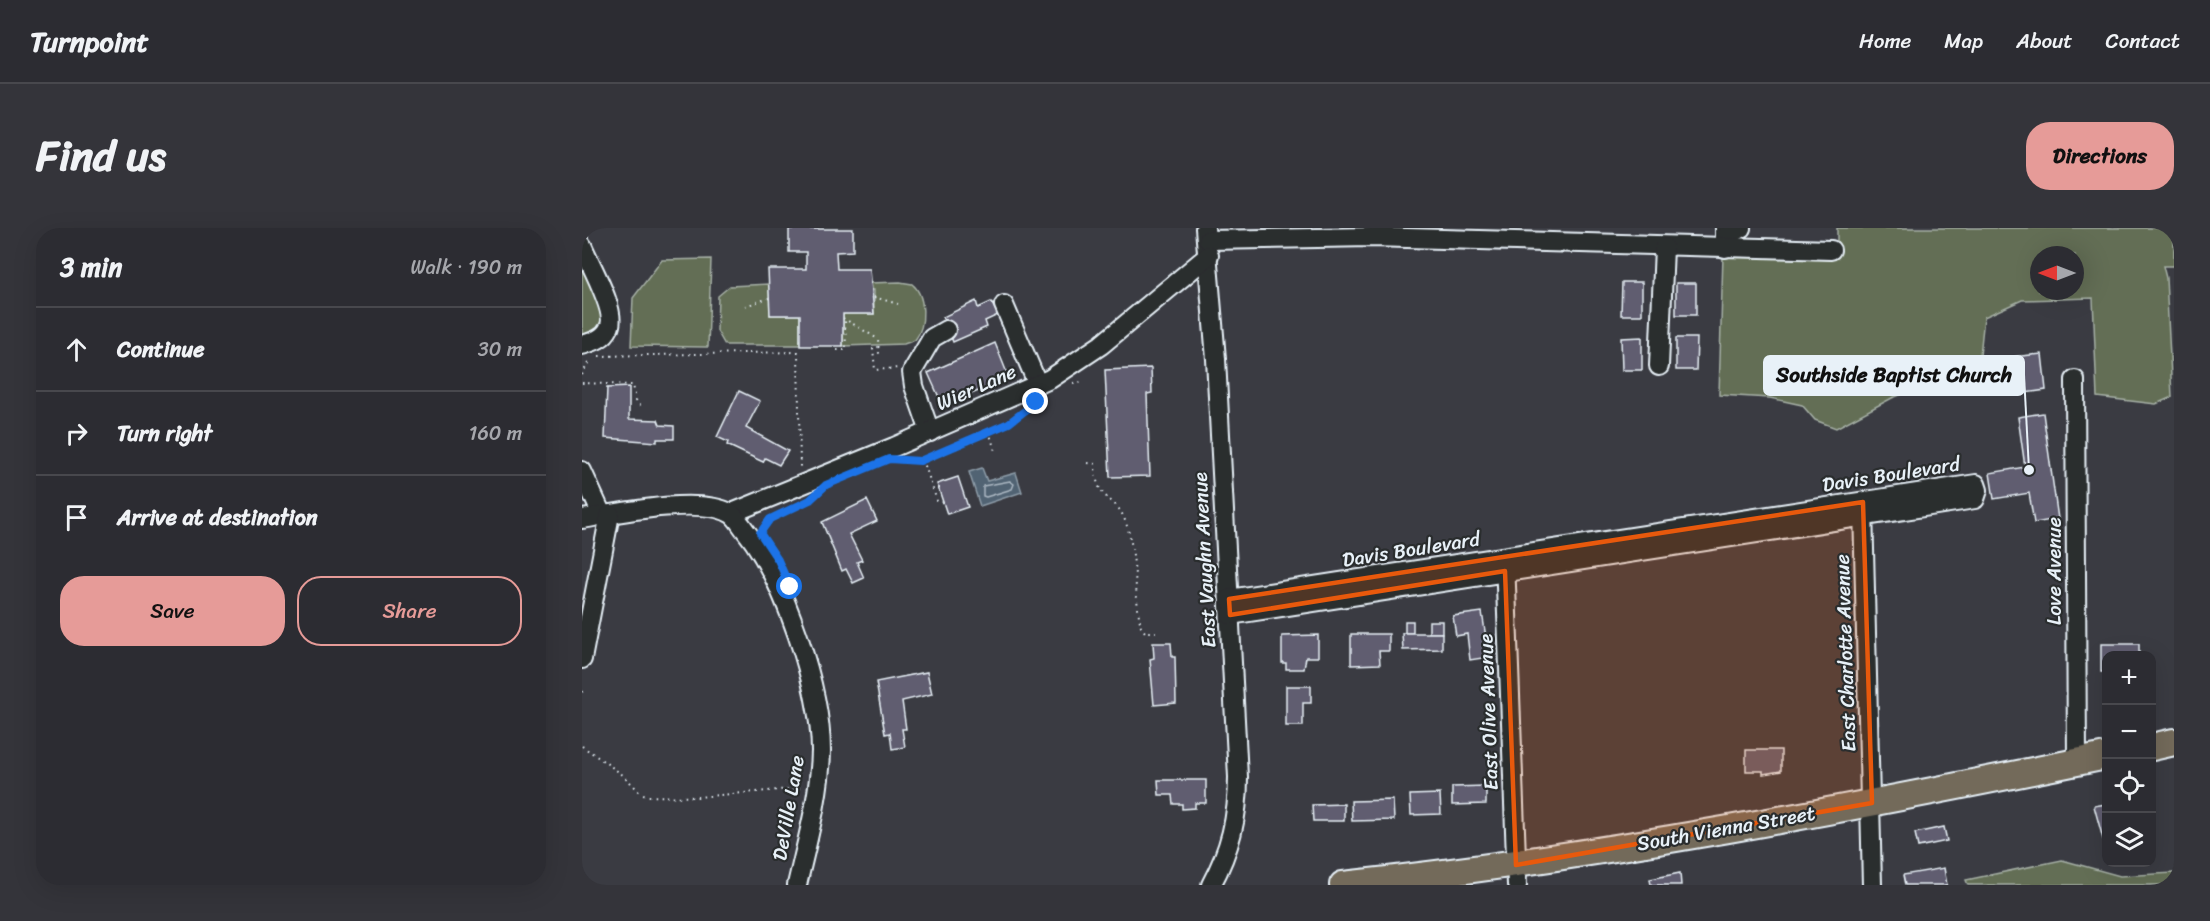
<!DOCTYPE html>
<html lang="en">
<head>
<meta charset="utf-8">
<style>
	:root { --surface:#2c2c32; --page:#34343a; --text:#f1f3f6; --muted:#a6a7ac; --line:#48484d; --accent:#e69b98 }
	body { margin:0; font-family:Sriracha,sans-serif; background:var(--page); color:var(--text) }
	.controls { position:absolute; right:18px; bottom:18px; display:grid; overflow:hidden; border-radius:12px; box-shadow:0 6px 24px #0002 }
	.controls button { width:54px; height:54px; display:grid; place-items:center; padding:0; border:0; border-bottom:2px solid var(--line); background:var(--surface); color:var(--text); font:30px sans-serif }
	.compass { position:absolute; left:1448px; top:18px; width:54px; height:54px; border-radius:50%; background:var(--surface); box-shadow:0 6px 24px #0002; rotate:270deg }
	.stop { position:absolute; width:18px; height:18px; margin:-14px; border:4px solid #1a73e8; border-radius:50%; background:#fff }
	.stop.end { background:#1a73e8; border-color:#fff; box-shadow:0 2px 6px #0008 }
	.list { margin:0; padding:0; list-style:none }
	h2 { display:flex; justify-content:space-between; align-items:center; height:78px; margin:0; padding:0 24px; font-size:26px }
	h2 small { font-size:20px; font-weight:400; color:var(--muted) }
	.list li { display:grid; grid-template-columns:39px 1fr auto; gap:18px; align-items:center; box-sizing:border-box; height:84px; padding:0 24px; border-top:2px solid var(--line) }
	.list b { display:block; font-size:22px; white-space:nowrap }
	.list em { font-size:20px; font-style:normal; color:var(--muted) }
	.actions { display:flex; gap:12px; padding:18px 24px }
	.actions a { flex:1; padding:14px 0; border:2px solid var(--accent); border-radius:24px; text-align:center; font-size:21px; color:var(--accent) }
	.actions .main { background:var(--accent); color:#111 }
	.icon { flex:none; width:33px; height:33px; fill:none; stroke:currentColor; stroke-width:2; stroke-linecap:round; stroke-linejoin:round }
	.map { position:relative; flex:none; width:1592px; height:657px; overflow:hidden; border-radius:24px }
	header { display:flex; align-items:center; gap:36px; box-sizing:border-box; height:84px; padding:0 30px; background:var(--surface); border-bottom:2px solid var(--line) }
	header strong { font-size:28px }
	nav { display:flex; gap:33px; margin-inline-start:auto; font-size:21px }
	.intro { display:flex; align-items:center; justify-content:space-between; box-sizing:border-box; height:144px; padding:0 36px }
	h1 { margin:0; font-size:42px }
	.button { padding:15px 27px; border-radius:24px; background:var(--accent); color:#111; font-size:21px; font-weight:700 }
	main { display:flex; gap:36px; padding:0 36px }
	aside { flex:1; background:var(--surface); border-radius:24px; box-shadow:0 6px 24px #0002 }
	.map>svg:first-child { display:block }
	.green { fill:#636e55; stroke:#a6b0a6; stroke-width:1.5; fill-rule:evenodd }
	.water { fill:#516373; stroke:#8d9ca8; stroke-width:1.5 }
	.lines { fill:none; stroke-linecap:round; stroke-linejoin:round }
	.shore { stroke:#acb8c3; stroke-width:1.5 }
	.building { fill:#615d6f; stroke:#e8f1f8; stroke-width:1.5 }
	.minor-casing { stroke:#e8f1f8; stroke-width:22 }
	.highway-casing { stroke:#e8f1f8; stroke-width:30 }
	.path { stroke:#e8f1f8; stroke-width:2; stroke-dasharray:1.5 4.5; stroke-linecap:butt }
	.minor { stroke:#2a2d2e; stroke-width:18 }
	.highway { stroke:#736b5a; stroke-width:26 }
	.route { stroke:#1a73e8; stroke-width:8 }
	.marked { fill:#e8590c; fill-opacity:0.2; stroke:#e8590c; stroke-width:4.5; stroke-linejoin:round }
	.labels { text-anchor:middle; stroke-width:4.5; stroke-linejoin:round; paint-order:stroke }
	.street-label { font-size:20px; fill:#e8f1f8; stroke:#2a2d2e }
	.leader { fill:none; stroke:#e8f1f8; stroke-width:2 }
	.callout-dot { fill:#e8f1f8; stroke:#2a2d2e; stroke-width:2 }
	.callout { fill:#e8f1f8; stroke:#e8f1f8; stroke-width:2 }
	.callout-label { font-size:21px; text-anchor:middle; font-weight:bold; fill:#111 }
</style>
</head>
<body>
<header>
<strong>Turnpoint</strong>
<nav><a>Home</a><a>Map</a><a>About</a><a>Contact</a></nav>
</header>
<div class="intro"><h1>Find us</h1><a class="button">Directions</a></div>
<main>
<aside>
<h2>3 min<small>Walk · 190 m</small></h2>
<ul class="list">
<li><svg class="icon" aria-label="ahead" viewBox="0 0 24 24"><path d="M12 20V5M6 11l6-6 6 6"/></svg><div><b>Continue</b></div><em>30 m</em></li>
<li><svg class="icon" aria-label="right" viewBox="0 0 24 24"><path d="M7 20v-9h11M14 6l5 5-5 5"/></svg><div><b>Turn right</b></div><em>160 m</em></li>
<li><svg class="icon" aria-label="arrive" viewBox="0 0 24 24"><path d="M6 21V4h12l-3 4 3 4H6"/></svg><div><b>Arrive at destination</b></div></li>
</ul>
<div class="actions"><a class="main">Save</a><a>Share</a></div>
</aside>
<div class="map">
<svg width="1592" height="657" viewBox="0 0 1592 657">
	<rect width="100%" height="100%" fill="#3a3b42"/>
	<filter id="ink" filterUnits="userSpaceOnUse"><feTurbulence type="fractalNoise" baseFrequency=".0167" numOctaves="2"/><feDisplacementMap in="SourceGraphic" scale="12" xChannelSelector="R" yChannelSelector="G"/><feConvolveMatrix kernelMatrix="1 2 1 2 8 2 1 2 1" color-interpolation-filters="sRGB"/></filter>
	<g filter="url(#ink)">
		<!-- green -->
		<g class="green">
			<path d="M1255,0H1592V38H1581L1584,50L1590,169L1574,176L1515,169L1511,70L1440,72L1402,89L1397,137L1310,170L1254,200L1233,192L1220,177L1188,170L1137,167L1141,27L1255,29ZM1457,27H1493V63H1457Z"/>
			<polygon points="129,31 126,119 49,118 51,70 80,32"/>
			<polygon points="0,39 21,86 18,99 0,108"/>
			<path d="M318,54L330,56C344,67 344,98 333,112L322,116L261,118V86H292V62H288V55Z"/>
			<polygon points="187,56 188,87 218,87 218,117 143,117 135,103 136,68 148,58"/>
			<polygon points="1480,632 1538,648 1592,645 1592,657 1386,657 1384,652"/>
		</g>
		<!-- water -->
		<polygon class="water" points="400,240 405,253 434,245 440,264 398,278 387,244"/>
		<g class="lines">
			<!-- shore -->
			<polygon class="shore" points="428,253 432,256 430,261 404,269 401,268 401,258"/>
		</g>
		<!-- building -->
		<g class="building">
			<polygon points="207,1 271,1 271,23 254,24 255,41 288,41 292,86 261,86 261,118 218,118 218,87 188,87 186,41 224,41 224,24 207,24"/>
			<polygon points="1040,54 1060,54 1060,87 1039,87"/>
			<rect x="1094" y="55" width="20" height="32"/>
			<polygon points="394,73 396,80 409,74 416,87 403,93 405,99 371,114 361,89"/>
			<polygon points="1060,109 1060,142 1040,142 1039,110"/>
			<polygon points="1094,110 1115,110 1114,142 1094,142"/>
			<polygon points="413,115 427,150 361,178 346,145"/>
			<polygon points="1460,126 1464,162 1435,166 1430,129"/>
			<polygon points="569,140 570,165 565,166 568,248 528,249 523,142"/>
			<polygon points="47,159 47,191 76,192 78,197 92,198 92,211 75,211 75,214 23,210 25,160"/>
			<polygon points="157,163 178,173 164,200 206,223 197,237 183,230 181,234 145,217 146,214 135,209"/>
			<polygon points="1461,185 1476,291 1452,295 1447,265 1412,271 1408,245 1443,239 1436,189"/>
			<polygon points="376,249 386,279 365,286 355,256"/>
			<polygon points="285,272 295,293 267,306 280,332 275,334 282,350 271,355 264,341 260,343 240,294"/>
			<polygon points="900,384 907,429 888,432 885,406 874,408 871,388"/>
			<rect x="823" y="393" width="8" height="12"/>
			<rect x="847" y="393" width="13" height="12"/>
			<polygon points="820,405 860,405 860,421 821,422"/>
			<polygon points="769,406 807,406 807,423 797,423 798,436 769,437"/>
			<polygon points="736,407 736,429 724,429 722,441 704,441 704,435 700,435 700,408"/>
			<polygon points="571,415 589,415 590,429 593,429 594,475 572,477 568,431 572,430"/>
			<polygon points="1519,416 1557,416 1557,428 1524,428 1524,444 1519,444"/>
			<polygon points="345,444 350,466 320,473 324,501 320,501 323,519 310,521 308,505 303,506 294,454"/>
			<polygon points="704,458 729,458 729,475 721,475 721,498 704,498"/>
			<polygon points="1164,522 1199,522 1199,543 1181,546 1181,543 1164,543"/>
			<polygon points="576,552 624,552 624,575 613,575 613,580 600,581 600,576 591,576 590,567 577,567"/>
			<polygon points="904,558 904,576 870,577 870,559"/>
			<polygon points="858,566 859,586 829,587 828,567"/>
			<polygon points="811,572 812,592 770,593 769,573"/>
			<polygon points="762,576 762,593 731,593 730,577"/>
			<polygon points="1524,576 1524,610 1521,611 1512,578"/>
			<polygon points="1362,599 1365,613 1336,619 1333,605"/>
			<polygon points="1362,640 1365,657 1323,657 1321,647"/>
			<polygon points="1098,645 1099,657 1069,657 1068,651"/>
		</g>
		<g class="lines">
			<!-- minor casing -->
			<g class="minor-casing">
				<g id="minor">
					<path d="M623,0L634,131L656,549C656,590 648,622 629,657"/>
					<polyline points="1143,0 1143,20"/>
					<polyline points="1143,9 1159,0"/>
					<polyline points="626,12 789,9 1249,22"/>
					<path d="M0,17C7,35 36,84 27,100C22,111 10,114 0,117"/>
					<polyline points="422,77 456,157"/>
					<polyline points="1077,138 1082,19"/>
					<polyline points="1493,152 1495,534"/>
					<polyline points="348,204 332,158 330,144 350,110 364,102"/>
					<polyline points="0,243 20,287"/>
					<polyline points="1281,279 1290,657"/>
					<polyline points="150,285 312,219 468,151 519,117 627,27"/>
					<path d="M0,291C35,285 117,268 148,285C154,288 159,297 163,302C202,350 239,461 239,523C238,568 225,613 215,657"/>
					<polyline points="923,331 935,657"/>
					<polyline points="647,371 1394,256 1396,262 1393,271 648,387"/>
					<polyline points="0,431 28,286"/>
				</g>
			</g>
			<!-- highway casing -->
			<g class="highway-casing">
				<g id="highway">
					<polyline points="1570,519 1592,514"/>
					<path d="M761,657C1017,629 1272,580 1524,528"/>
				</g>
			</g>
			<!-- path -->
			<g class="path">
				<polyline points="292,69 316,76"/>
				<polyline points="163,78 187,70"/>
				<polyline points="261,90 296,111 297,126"/>
				<polyline points="297,119 291,120 293,142 316,140"/>
				<polyline points="255,122 264,122 263,90"/>
				<polyline points="17,128 216,124 218,239"/>
				<polyline points="0,147 8,131"/>
				<polyline points="0,155 51,157 54,172 61,181"/>
				<polyline points="491,155 501,154"/>
				<polyline points="407,203 414,226"/>
				<polyline points="341,232 355,273 361,274"/>
				<path d="M322,233C340,237 412,204 429,193C437,189 444,182 452,177"/>
				<path d="M506,235L513,236C514,275 532,266 542,290C555,320 552,368 559,399L563,404H574"/>
				<polyline points="180,301 192,288 228,271"/>
				<polyline points="0,464 2,462"/>
				<polyline points="0,518 41,547 59,565 66,568 115,569 220,560"/>
			</g>
			<!-- minor -->
			<use href="#minor" class="minor"/>
			<!-- highway -->
			<use href="#highway" class="highway"/>
		</g>
	</g>
	<g class="lines" filter="url(#ink)">
		<!-- route -->
		<polyline class="route" points="208,359 196,332 178,305 188,291 228,272 244,257 307,231 338,233 427,195 454,174"/>
	</g>
	<!-- marked area -->
	<path class="marked" d="M1281,274L1290,575L934,637L923,343L648,387L647,371Z"/>
	<g class="labels">
		<!-- street labels -->
		<g class="street-label">
			<text transform="translate(394 159) rotate(-24)" y="7">Wier Lane</text>
			<text transform="translate(1309 246) rotate(-9)" y="7">Davis Boulevard</text>
			<text transform="translate(829 321) rotate(-9)" y="7">Davis Boulevard</text>
			<text transform="translate(622 332) rotate(-93)" y="7">East Vaughn Avenue</text>
			<text transform="translate(1472 343) rotate(-90)" y="7">Love Avenue</text>
			<text transform="translate(1263 425) rotate(-92)" y="7">East Charlotte Avenue</text>
			<text transform="translate(906 484) rotate(-92)" y="7">East Olive Avenue</text>
			<text transform="translate(206 580) rotate(-80)" y="7">DeVille Lane</text>
			<text transform="translate(1144 600) rotate(-10)" y="7">South Vienna Street</text>
		</g>
	</g>
	<!-- callouts -->
	<path class="leader" d="M1447 242L1442 147"/>
	<circle class="callout-dot" cx="1447" cy="242" r="6"/>
	<rect class="callout" x="1182" y="128" width="260" height="39" rx="6"/>
	<g class="callout-label">
		<text x="1312" y="154">Southside Baptist Church</text>
	</g>
</svg>
<div class="controls">
<button>+</button>
<button>−</button>
<button><svg class="icon" aria-label="locate" viewBox="0 0 24 24"><circle cx="12" cy="12" r="6"/><path d="M12 2v4M12 18v4M2 12h4M18 12h4"/></svg></button>
<button><svg class="icon" aria-label="layers" viewBox="0 0 24 24"><path d="M12 4l9 5-9 5-9-5zM3 14l9 5 9-5"/></svg></button>
</div>
<svg class="compass" viewBox="-18 -18 36 36"><path d="M0-13l5 13h-10z" fill="#e53935"/><path d="M0 13l5-13h-10z" fill="#a6a7ac"/></svg>
<div class="stop" style="left:208px;top:359px"></div>
<div class="stop end" style="left:454px;top:174px"></div>
</div>
</main>
</body>
</html>
